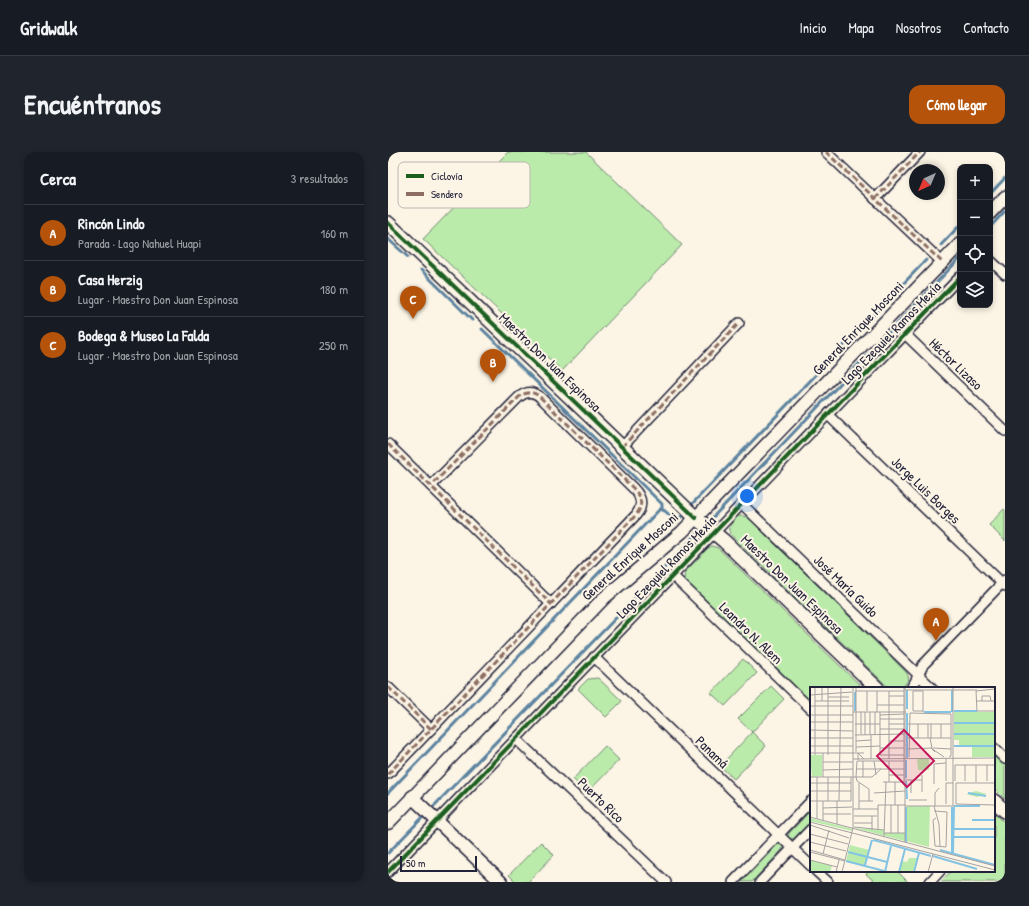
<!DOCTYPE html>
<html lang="es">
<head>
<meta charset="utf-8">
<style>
	:root { --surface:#171b24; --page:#20242c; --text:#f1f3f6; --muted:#9ea1a6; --line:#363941; --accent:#b45309 }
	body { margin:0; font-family:"Patrick Hand",sans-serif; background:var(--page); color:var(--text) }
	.controls { position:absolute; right:12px; top:12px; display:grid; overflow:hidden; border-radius:8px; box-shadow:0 2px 6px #0003 }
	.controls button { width:36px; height:36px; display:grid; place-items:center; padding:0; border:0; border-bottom:1px solid var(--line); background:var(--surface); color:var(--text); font:20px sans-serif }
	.compass { position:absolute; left:521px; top:12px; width:36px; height:36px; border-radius:50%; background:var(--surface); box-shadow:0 2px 6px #0003; rotate:224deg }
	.scale { position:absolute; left:12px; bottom:10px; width:77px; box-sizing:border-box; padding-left:4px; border:2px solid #22223b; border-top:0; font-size:11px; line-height:14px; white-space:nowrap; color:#22223b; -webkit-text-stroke:3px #fcf5e5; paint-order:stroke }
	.you { position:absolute; left:359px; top:344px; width:14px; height:14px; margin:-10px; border:3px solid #fff; border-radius:50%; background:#1a73e8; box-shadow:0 0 0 6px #1a73e833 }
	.badge { display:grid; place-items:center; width:26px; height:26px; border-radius:50%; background:var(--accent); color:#fff; font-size:13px; font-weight:700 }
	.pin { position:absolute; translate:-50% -33px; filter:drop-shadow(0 1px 2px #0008) }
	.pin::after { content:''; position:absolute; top:21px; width:14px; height:12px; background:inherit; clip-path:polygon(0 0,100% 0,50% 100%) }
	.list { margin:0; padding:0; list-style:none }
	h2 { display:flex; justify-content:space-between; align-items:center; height:52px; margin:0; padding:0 16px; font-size:17px }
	h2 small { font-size:13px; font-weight:400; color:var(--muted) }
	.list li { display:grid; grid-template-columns:26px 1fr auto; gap:12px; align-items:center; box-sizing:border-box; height:56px; padding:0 16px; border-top:1px solid var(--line) }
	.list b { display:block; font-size:15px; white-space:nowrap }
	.list p { margin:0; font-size:13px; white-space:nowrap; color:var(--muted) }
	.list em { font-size:13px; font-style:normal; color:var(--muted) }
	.icon { flex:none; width:22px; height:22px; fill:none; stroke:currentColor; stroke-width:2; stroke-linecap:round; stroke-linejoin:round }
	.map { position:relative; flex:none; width:617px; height:730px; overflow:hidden; border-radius:12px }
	header { display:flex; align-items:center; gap:24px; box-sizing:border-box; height:56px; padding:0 20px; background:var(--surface); border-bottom:1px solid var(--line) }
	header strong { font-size:19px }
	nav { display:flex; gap:22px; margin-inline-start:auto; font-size:14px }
	.intro { display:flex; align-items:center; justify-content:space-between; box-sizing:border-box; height:96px; padding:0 24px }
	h1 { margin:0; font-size:28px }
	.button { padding:10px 18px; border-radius:12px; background:var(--accent); color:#fff; font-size:14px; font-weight:700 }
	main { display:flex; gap:24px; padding:0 24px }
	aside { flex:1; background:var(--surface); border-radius:12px; box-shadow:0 2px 6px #0003 }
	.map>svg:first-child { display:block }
	.green { fill:#bbebaa; stroke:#6e8672 }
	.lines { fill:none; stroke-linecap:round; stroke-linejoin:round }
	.stream { stroke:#5c83a0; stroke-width:3 }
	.minor-casing { stroke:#22223b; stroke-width:12 }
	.tertiary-casing { stroke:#22223b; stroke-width:15 }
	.secondary-casing { stroke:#22223b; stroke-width:16 }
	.minor { stroke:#fcf5e5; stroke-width:9 }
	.tertiary { stroke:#fcf5e5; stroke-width:12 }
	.secondary { stroke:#fcf5e5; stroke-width:13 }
	.quiet { stroke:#8d6e63; stroke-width:3; stroke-dasharray:6 3; stroke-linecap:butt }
	.cycleway-casing { stroke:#fcf5e5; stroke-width:6 }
	.cycleway { stroke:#1b5e20; stroke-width:4 }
	.labels { text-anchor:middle; stroke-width:4; stroke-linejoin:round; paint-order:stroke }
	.street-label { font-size:14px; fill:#22223b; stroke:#fcf5e5 }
	.inset-river { fill:none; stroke:#83c3e4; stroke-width:2 }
	.inset-road { fill:none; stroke:#a5a1a1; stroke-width:1 }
	.view { fill:#c2185b; fill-opacity:0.15; stroke:#c2185b; stroke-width:2 }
	.inset-edge { fill:none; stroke:#22223b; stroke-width:2 }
	.key { fill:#fcf5e5; stroke:#bbb6b2; stroke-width:1 }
	.key-label { font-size:11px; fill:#22223b }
</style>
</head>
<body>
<header>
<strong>Gridwalk</strong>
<nav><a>Inicio</a><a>Mapa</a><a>Nosotros</a><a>Contacto</a></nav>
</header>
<div class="intro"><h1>Encuéntranos</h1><a class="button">Cómo llegar</a></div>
<main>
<aside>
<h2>Cerca<small>3 resultados</small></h2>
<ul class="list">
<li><span class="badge">A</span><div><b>Rincón Lindo</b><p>Parada · Lago Nahuel Huapi</p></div><em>160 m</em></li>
<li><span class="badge">B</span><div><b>Casa Herzig</b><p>Lugar · Maestro Don Juan Espinosa</p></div><em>180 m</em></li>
<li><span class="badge">C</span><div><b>Bodega &amp; Museo La Falda</b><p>Lugar · Maestro Don Juan Espinosa</p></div><em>250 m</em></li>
</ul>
</aside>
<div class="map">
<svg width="617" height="730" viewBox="0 0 617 730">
	<rect width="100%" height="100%" fill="#fcf5e5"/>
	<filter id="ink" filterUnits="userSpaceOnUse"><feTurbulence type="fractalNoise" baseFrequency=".025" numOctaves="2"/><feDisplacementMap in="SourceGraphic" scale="8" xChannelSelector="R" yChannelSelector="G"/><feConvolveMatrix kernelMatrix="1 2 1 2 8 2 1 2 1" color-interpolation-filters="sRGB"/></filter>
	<g filter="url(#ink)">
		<!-- green -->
		<g class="green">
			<polygon points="120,0 198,0 294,93 174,219 35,87"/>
			<polygon points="616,357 617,358 617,389 601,373"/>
			<path d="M350,364H355L361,366L519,521L521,527L514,536H501L344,384C339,376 343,370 350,364Z"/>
			<polygon points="324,394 330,396 475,536 423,536 423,550 296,427 297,420 320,396"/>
			<polygon points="355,507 369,521 337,554 323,541"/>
			<polygon points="210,526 234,549 218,565 190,537 200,527"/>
			<polygon points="383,534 396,547 364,580 378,594 346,627 332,614 364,580 350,567"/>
			<polygon points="217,594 231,608 199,641 185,627"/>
			<polygon points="606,603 617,614 617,647 606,636"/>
			<polygon points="423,658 423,669 406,687 401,686 400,684 401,681"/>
			<polygon points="606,660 617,671 617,730 553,730 563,719 606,719"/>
			<polygon points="153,690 166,703 140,730 128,730 121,723"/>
			<polygon points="392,692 395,695 394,698 364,730 354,730 389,693"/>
			<polygon points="481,719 509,719 520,730 487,730 478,722"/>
		</g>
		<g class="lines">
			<!-- stream -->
			<g class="stream">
				<polyline points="602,42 617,26"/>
				<polyline points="602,75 617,59"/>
				<polyline points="0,87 20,105"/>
				<polyline points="553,93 572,73"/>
				<polyline points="33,118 84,168"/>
				<polyline points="94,177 272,350 274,352 274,357"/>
				<polyline points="305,351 538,108"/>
				<polyline points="325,365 572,106"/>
				<polyline points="0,641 270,359 272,357 277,359 288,369 295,363"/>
				<polyline points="46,654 311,380"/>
				<polyline points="0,701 36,664"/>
			</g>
			<!-- minor casing -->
			<g class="minor-casing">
				<g id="minor">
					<polyline points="438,0 554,110"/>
					<polyline points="487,47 532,0"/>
					<polyline points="602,108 617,122"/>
					<polyline points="517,182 617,279"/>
					<polyline points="440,263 617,434"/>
					<polyline points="0,292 163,452"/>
					<polyline points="234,295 351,171"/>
					<polyline points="354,352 544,536"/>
					<polyline points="285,424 423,557"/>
					<polyline points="206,505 423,714"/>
					<polyline points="0,535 43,577"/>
					<polyline points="523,536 527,530 535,513 617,428"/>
					<polyline points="128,587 278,730"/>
					<polyline points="606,596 617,607"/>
					<path d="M0,622L248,363C256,353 253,344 245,336L153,246C146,239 139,239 131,245L43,334"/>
					<polyline points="428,719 440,730"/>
					<polyline points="0,720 572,125"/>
					<polyline points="345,730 423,649"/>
					<polyline points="372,730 423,677"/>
					<polyline points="542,730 552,719"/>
				</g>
			</g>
			<!-- tertiary casing -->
			<g class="tertiary-casing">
				<g id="tertiary">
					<polyline points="602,61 617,45"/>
					<polyline points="24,645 113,730"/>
					<polyline points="0,671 216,446 294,380 572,92"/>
				</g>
			</g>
			<!-- secondary casing -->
			<g class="secondary-casing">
				<g id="secondary">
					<polyline points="0,71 308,366 336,389 489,536"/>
					<polyline points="606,649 617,659"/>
				</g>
			</g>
			<!-- minor -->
			<use href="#minor" class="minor"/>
			<!-- tertiary -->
			<use href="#tertiary" class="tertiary"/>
			<!-- secondary -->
			<use href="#secondary" class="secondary"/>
			<!-- quiet -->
			<g class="quiet">
				<polyline points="438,0 554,110"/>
				<polyline points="487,47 532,0"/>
				<polyline points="0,292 163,452"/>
				<polyline points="234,295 351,171"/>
				<polyline points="0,535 43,577"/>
				<path d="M0,622L248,363C256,353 253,344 245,336L153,246C146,239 139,239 131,245L43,334"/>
			</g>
			<!-- cycleway casing -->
			<g class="cycleway-casing">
				<g id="cycleway">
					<polyline points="0,71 308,366"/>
					<polyline points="0,720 572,125"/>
				</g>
			</g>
			<!-- cycleway -->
			<use href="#cycleway" class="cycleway"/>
		</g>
	</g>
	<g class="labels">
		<!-- street labels -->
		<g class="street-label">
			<text transform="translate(470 176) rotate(-46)" y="5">General Enrique Mosconi</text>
			<text transform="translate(503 181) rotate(-46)" y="5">Lago Ezequiel Ramos Mexía</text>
			<text transform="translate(162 210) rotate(44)" y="5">Maestro Don Juan Espinosa</text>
			<text transform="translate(568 212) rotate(44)" y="5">Héctor Lizaso</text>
			<text transform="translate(538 338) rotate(44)" y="5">Jorge Luis Borges</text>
			<text transform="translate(242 404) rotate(-42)" y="5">General Enrique Mosconi</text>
			<text transform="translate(278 415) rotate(-46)" y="5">Lago Ezequiel Ramos Mexía</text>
			<text transform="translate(404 432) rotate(44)" y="5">Maestro Don Juan Espinosa</text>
			<text transform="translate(458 434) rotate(44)" y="5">José María Guido</text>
			<text transform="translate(363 481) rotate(44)" y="5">Leandro N. Alem</text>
			<text transform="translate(324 600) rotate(44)" y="5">Panamá</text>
			<text transform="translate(213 648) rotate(44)" y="5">Puerto Rico</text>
		</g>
	</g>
	<!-- overview -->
	<g transform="translate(422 535)">
		<rect width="185" height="185" fill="#fcf5e5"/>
		<path d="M144,25H185V70H162V59H149V53H144ZM0,68H12V89L2,90ZM107,72H119V83H108ZM166,104L177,107L167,110L156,107ZM97,119H120L119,160L96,154ZM0,131L42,142V144L0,134ZM44,141L74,143V146H95V154ZM40,158L59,163L55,179L36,174ZM99,171H107L103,185H89L92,174L97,175ZM0,173L22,179L20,185H0Z" fill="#bbebaa"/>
		<path class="inset-river" d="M142,3V25M45,5V24M97,22V3M144,24H167M114,25H141M144,36H185M144,47H185M144,59H185M97,71V26M96,73V91M96,94L97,112M158,106L176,109M144,119H170M142,120V166M162,133H185M144,142H185M144,150H185M63,153L75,156M96,155V120M75,156L121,169M130,163L185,178M38,165L77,175M143,166L144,120M123,169L167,182M36,174L78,185M55,178L62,153M75,185L81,159M89,185L95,162M104,185L109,166"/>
		<path class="inset-road" d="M5,0V68M12,0V14M18,0V68M46,0V65M94,0V95M143,0V119M185,2L166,4L167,24H185M95,3H167M45,4H94M57,4V24M67,4V25M79,4V72M0,8L42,5M79,9H94M18,10H39M5,14H39M166,14H185M172,14V9H180L181,14M67,18H94M0,19H43M113,24H103V4H113V25M43,25H96M51,25V47M55,25V48M60,25V47M65,25V48M70,25V68H94M0,28H43M70,28L94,27M70,32H94M0,35H43M45,37H70M79,37H95M98,37H141M108,37V51M118,37V51M121,37V51M131,37V51M70,42H94M0,43L43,44M45,48L95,47M61,48V72M0,51H43M98,51H141M46,54L61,53M79,54H94M0,59H43M46,60L70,59M70,61H94M123,61L141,62M98,62L122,61L120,51M125,65L121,61L134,70M0,66H48L54,72M99,70L100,26L141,27V69L139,70M43,72L185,71M136,72V94M48,73V66H54M64,74L66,88M79,74V95M13,75H43M155,78V94M46,82H94M13,83L43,82M79,88H94M112,88V105M0,90H62L71,82M7,90V132M13,90V66M18,90V114M41,90V114M46,90L47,74H94M46,90L47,94L59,102V114M53,90V74M96,93H112M101,93V106M145,94V78H185M177,94V78M73,95H94M85,95V118M166,95V78M0,96H41M185,96H146V117L185,118M124,97V77L136,76M0,104H41M64,106L95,104M99,113H117M0,114H41M27,114V137M29,114L31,0M49,114H63M136,117V96H143M81,118V146M88,118V146M96,119H144M124,119L129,137L130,160M125,119V106L129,101M13,121L42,120M43,122H68M49,122V96M124,124L137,125L136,160L125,159L123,133L126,131M13,127H41M44,129H67M62,129V143M0,130L185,179M13,134V114M0,135L185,183M44,136H62M0,138L39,151M44,140L74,143M68,143V118H96M74,146H95M0,147L38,157M74,149L76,95M0,155L36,164M95,155V0M0,163L35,173M0,165L35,174M13,167L19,143M0,173L27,180M26,185L29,173M32,185L43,141V0M118,185L123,167"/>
		<path class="view" d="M94,43L124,74L97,100L67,69Z"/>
		<rect width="185" height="185" class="inset-edge"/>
	</g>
	<!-- legend -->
	<rect x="10" y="10" width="132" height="46" rx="6" class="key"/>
	<rect x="18" y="22" width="18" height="4" fill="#1b5e20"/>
	<rect x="18" y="40" width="18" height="4" fill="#8d6e63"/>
	<g class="key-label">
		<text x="43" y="28">Ciclovía</text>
		<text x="43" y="46">Sendero</text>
	</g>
</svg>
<div class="controls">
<button>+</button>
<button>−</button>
<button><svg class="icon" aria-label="locate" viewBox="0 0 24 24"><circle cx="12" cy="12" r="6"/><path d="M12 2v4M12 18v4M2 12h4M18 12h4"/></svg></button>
<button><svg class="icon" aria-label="layers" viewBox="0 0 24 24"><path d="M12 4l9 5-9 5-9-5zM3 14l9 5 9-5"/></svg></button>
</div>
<svg class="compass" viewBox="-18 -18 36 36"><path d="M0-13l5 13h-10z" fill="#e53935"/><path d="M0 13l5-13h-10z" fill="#9ea1a6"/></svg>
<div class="scale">50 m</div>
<div class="you"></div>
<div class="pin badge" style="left:548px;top:489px">A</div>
<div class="pin badge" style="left:105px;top:230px">B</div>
<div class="pin badge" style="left:25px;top:167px">C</div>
</div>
</main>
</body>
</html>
